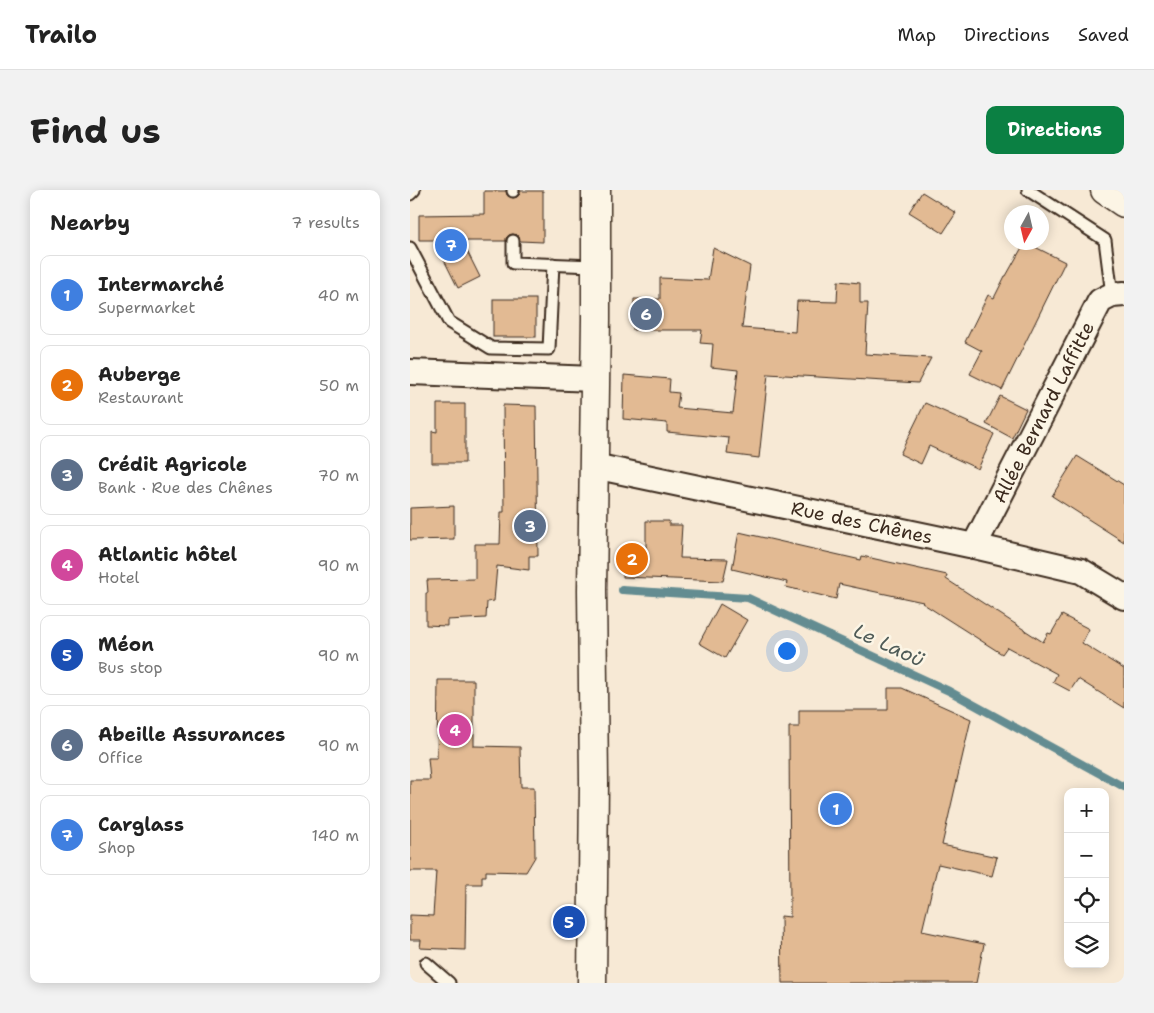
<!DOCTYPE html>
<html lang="en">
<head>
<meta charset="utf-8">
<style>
	:root { --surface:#fff; --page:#f2f2f2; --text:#222; --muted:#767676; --line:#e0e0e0; --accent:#0b8043 }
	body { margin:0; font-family:"Shantell Sans",sans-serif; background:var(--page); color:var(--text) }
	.controls { position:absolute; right:15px; bottom:15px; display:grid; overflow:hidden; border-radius:10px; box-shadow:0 2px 12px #0003 }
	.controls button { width:45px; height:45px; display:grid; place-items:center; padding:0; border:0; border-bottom:1px solid var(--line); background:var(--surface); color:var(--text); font:25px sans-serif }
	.compass { position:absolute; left:594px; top:15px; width:45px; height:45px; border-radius:50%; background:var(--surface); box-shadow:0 2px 12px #0003; rotate:188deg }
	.you { position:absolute; left:376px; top:460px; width:18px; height:18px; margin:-12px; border:4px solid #fff; border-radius:50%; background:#1a73e8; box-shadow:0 0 0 8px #1a73e833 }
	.badge { display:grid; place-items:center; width:32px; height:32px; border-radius:50%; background:var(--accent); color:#fff; font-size:16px; font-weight:700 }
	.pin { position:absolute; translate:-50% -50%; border:2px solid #fff; box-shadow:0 1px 5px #0006 }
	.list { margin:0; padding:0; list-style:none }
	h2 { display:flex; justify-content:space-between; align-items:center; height:65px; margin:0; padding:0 20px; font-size:21px }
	h2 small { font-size:16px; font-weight:400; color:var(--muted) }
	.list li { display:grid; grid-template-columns:32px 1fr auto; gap:15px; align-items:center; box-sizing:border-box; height:80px; margin:0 10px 10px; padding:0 10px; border:1px solid var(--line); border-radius:10px }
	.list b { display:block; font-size:19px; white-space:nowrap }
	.list p { margin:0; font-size:16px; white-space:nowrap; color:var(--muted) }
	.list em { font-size:16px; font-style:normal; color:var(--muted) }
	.icon { flex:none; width:28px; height:28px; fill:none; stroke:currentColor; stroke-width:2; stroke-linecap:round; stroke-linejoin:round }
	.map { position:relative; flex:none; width:714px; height:793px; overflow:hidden; border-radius:10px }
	header { display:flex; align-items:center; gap:30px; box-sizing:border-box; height:70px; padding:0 25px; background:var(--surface); border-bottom:1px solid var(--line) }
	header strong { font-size:24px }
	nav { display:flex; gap:28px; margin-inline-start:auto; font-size:18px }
	.intro { display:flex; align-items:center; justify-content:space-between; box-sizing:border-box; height:120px; padding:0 30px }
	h1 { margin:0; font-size:35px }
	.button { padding:12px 22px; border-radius:10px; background:var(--accent); color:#fff; font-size:18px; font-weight:700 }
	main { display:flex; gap:30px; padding:0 30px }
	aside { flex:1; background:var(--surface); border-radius:10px; box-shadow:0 2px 12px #0003 }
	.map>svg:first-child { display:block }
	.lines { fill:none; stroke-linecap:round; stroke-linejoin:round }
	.stream { stroke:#648c91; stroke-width:8 }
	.building { fill:#e2ba93; stroke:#3b2a1e }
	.lane-casing { stroke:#3b2a1e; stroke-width:15 }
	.street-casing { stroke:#3b2a1e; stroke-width:28 }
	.secondary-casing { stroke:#3b2a1e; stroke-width:31 }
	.lane { stroke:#fcf5e5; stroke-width:11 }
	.street { stroke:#fcf5e5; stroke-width:24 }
	.secondary { stroke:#fcf5e5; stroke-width:28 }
	.labels { text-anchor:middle; stroke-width:5; stroke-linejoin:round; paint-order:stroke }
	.street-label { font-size:19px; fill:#3b2a1e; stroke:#fcf5e5 }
	.water-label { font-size:20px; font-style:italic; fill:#4f5b57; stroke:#fcf5e5 }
</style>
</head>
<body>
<header>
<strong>Trailo</strong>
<nav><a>Map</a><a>Directions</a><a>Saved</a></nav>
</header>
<div class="intro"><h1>Find us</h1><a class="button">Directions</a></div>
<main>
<aside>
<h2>Nearby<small>7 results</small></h2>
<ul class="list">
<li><span class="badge" style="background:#3f7fe0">1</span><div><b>Intermarché</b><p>Supermarket</p></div><em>40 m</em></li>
<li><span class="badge" style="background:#e8710a">2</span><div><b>Auberge</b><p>Restaurant</p></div><em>50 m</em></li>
<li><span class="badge" style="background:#5c6f8a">3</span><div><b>Crédit Agricole</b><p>Bank · Rue des Chênes</p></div><em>70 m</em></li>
<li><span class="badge" style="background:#d1479c">4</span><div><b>Atlantic hôtel</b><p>Hotel</p></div><em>90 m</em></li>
<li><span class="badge" style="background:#1a4fb4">5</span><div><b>Méon</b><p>Bus stop</p></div><em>90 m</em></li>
<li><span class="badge" style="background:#5c6f8a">6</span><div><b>Abeille Assurances</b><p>Office</p></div><em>90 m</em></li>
<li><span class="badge" style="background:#3f7fe0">7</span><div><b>Carglass</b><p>Shop</p></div><em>140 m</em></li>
</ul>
</aside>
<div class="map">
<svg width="714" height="793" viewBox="0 0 714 793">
	<rect width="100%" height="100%" fill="#f7e9d5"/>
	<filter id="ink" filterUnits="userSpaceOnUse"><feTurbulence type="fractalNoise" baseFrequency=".02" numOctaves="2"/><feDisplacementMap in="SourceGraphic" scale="10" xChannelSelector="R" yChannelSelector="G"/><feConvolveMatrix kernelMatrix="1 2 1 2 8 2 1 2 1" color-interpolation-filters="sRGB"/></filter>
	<g filter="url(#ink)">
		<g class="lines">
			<!-- stream -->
			<polyline class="stream" points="212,400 338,408 539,501 714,597"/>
		</g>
		<!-- building -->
		<g class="building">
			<polygon points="74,1 96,1 97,5 103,8 107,7 110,4 110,1 133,1 133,52 110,51 109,47 103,44 99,45 96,48 96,51 52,51 70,87 48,98 24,50 9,50 9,25 74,24"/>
			<polygon points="512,2 546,23 533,43 499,22"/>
			<polygon points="615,52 655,72 592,200 560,184 572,161 555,152 578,105 584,108 595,86 596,86"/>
			<polygon points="303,58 340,76 332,138 385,142 387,111 427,112 428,91 450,93 450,113 458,113 455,164 521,168 508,193 358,184 349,268 317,264 319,248 257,242 257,233 213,229 214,185 260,189 259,202 269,203 267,218 323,223 328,180 301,177 303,154 290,153 292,140 223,140 224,109 250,109 250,88 298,90"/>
			<rect x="83" y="109" width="43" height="38"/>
			<polygon points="590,206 616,219 602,248 576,234"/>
			<polygon points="515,213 584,244 568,279 519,256 511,274 490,264"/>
			<polygon points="27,214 55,214 55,273 22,273 22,241 27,242"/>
			<polygon points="93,215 126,216 128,366 119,366 119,380 87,376 84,411 77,412 76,428 37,430 37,436 16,435 16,403 18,403 17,390 65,389 65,354 90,354 91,322 94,322"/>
			<polygon points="667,266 714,295 714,352 642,306"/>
			<polygon points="44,316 44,349 0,350 0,318"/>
			<polygon points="236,331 259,331 259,335 272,335 270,368 318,369 313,391 213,387 213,364 236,365"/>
			<polygon points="329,342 451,370 452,366 537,385 536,389 633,452 638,443 641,444 652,425 679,439 672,453 714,479 714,518 668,489 660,501 643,492 647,484 597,457 592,464 512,413 513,412 429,394 426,409 376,397 377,392 322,379"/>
			<polygon points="310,414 337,430 315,468 289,453"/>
			<polygon points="28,490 64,490 64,556 110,557 111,597 124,597 125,667 116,682 76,681 76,686 72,686 72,694 56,694 55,760 10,758 11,750 0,750 0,725 23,726 26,681 0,681 0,590 20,590 18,568 27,568"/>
			<polygon points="478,498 492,498 561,529 532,655 587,667 582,686 528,674 512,741 574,754 566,793 372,793 371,726 380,727 379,537 389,537 389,520 478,520"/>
		</g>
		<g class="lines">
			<!-- lane casing -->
			<g class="lane-casing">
				<g id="lane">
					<polyline points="618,0 695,50 702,105"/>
					<polyline points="103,1 103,0"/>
					<polyline points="0,4 4,0"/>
					<polyline points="103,51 103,73 185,76"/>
					<polyline points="0,58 39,132 81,158 139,159 143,74"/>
					<polyline points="16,773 39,793"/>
				</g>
			</g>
			<!-- street casing -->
			<g class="street-casing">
				<g id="street">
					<polyline points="0,182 185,189"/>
					<polyline points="184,276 564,356 671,381 714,407"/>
					<polyline points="564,356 690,111 702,105 714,104"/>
				</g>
			</g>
			<!-- secondary casing -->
			<g class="secondary-casing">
				<g id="secondary">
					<polyline points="695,0 714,13"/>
					<polyline points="182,793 184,592 182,400 186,129 186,0"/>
				</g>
			</g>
			<!-- lane -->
			<use href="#lane" class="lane"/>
			<!-- street -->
			<use href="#street" class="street"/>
			<!-- secondary -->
			<use href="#secondary" class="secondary"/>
		</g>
	</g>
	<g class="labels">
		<!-- street labels -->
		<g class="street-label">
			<text transform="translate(633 222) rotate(-63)" y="7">Allée Bernard Laffitte</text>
			<text transform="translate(452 332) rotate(12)" y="7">Rue des Chênes</text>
		</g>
		<!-- water labels -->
		<g class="water-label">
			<text transform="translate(479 455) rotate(25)" y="7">Le Laoü</text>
		</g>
	</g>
</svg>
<div class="controls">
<button>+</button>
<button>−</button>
<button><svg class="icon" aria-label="locate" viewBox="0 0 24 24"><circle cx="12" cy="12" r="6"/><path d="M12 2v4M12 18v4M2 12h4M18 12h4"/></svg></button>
<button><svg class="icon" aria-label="layers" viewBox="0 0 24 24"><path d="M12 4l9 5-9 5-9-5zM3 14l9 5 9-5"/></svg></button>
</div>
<svg class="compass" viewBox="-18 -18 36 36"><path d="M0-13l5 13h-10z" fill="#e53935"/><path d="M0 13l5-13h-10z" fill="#767676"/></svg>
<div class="you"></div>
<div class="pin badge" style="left:426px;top:619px;background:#3f7fe0">1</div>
<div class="pin badge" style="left:222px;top:369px;background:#e8710a">2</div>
<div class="pin badge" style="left:120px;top:336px;background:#5c6f8a">3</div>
<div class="pin badge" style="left:45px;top:540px;background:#d1479c">4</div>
<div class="pin badge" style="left:159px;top:732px;background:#1a4fb4">5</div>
<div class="pin badge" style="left:236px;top:124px;background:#5c6f8a">6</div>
<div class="pin badge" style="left:41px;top:55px;background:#3f7fe0">7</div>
</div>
</main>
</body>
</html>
